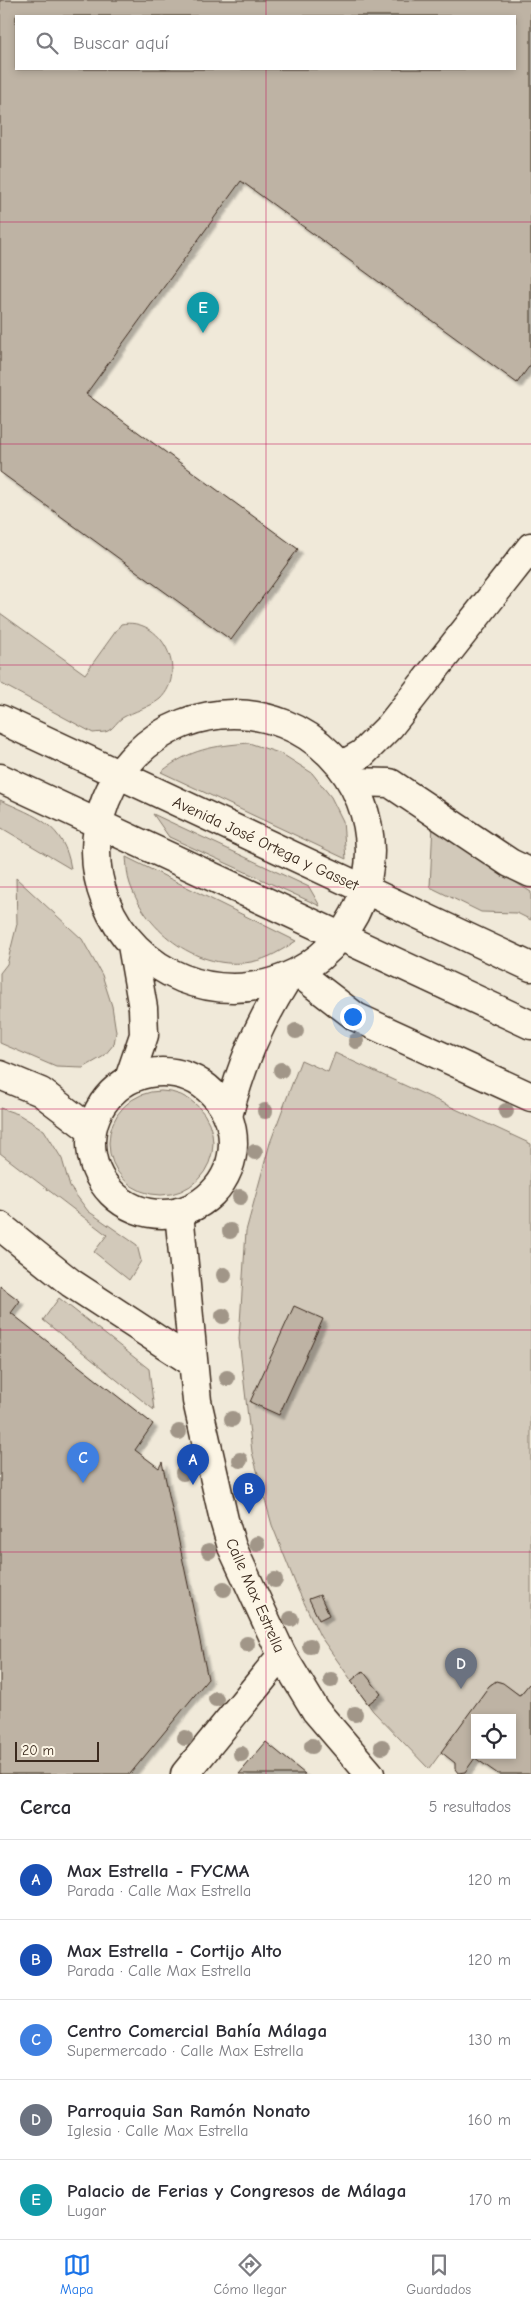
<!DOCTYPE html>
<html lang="es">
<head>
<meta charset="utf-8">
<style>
	:root { --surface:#fff; --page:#f7f7f7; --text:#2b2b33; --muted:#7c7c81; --line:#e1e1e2; --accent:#1a73e8 }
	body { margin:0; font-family:"Comic Neue",sans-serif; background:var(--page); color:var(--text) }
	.controls { position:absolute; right:15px; bottom:15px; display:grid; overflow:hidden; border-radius:0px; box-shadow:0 2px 8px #0003 }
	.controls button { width:45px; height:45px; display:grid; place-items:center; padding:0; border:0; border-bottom:1px solid var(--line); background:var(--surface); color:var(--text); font:25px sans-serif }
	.scale { position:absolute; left:15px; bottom:12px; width:84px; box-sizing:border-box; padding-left:5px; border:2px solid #3b2a1e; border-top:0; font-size:14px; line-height:18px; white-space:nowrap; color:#3b2a1e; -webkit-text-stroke:4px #fcf5e5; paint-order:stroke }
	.you { position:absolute; left:352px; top:1016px; width:18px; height:18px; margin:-12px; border:4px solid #fff; border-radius:50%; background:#1a73e8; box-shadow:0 0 0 8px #1a73e833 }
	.badge { display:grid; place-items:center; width:32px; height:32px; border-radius:50%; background:var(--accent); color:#fff; font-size:16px; font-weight:700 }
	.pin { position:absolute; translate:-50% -41px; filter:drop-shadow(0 1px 2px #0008) }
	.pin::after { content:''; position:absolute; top:26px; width:18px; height:15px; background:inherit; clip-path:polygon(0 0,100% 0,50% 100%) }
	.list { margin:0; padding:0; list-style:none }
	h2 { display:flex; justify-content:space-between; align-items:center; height:65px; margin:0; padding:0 20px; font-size:21px }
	h2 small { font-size:16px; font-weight:400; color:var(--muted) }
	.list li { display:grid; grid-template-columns:32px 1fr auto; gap:15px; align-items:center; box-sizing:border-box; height:80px; padding:0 20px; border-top:1px solid var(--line) }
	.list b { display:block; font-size:19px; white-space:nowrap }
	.list p { margin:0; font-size:16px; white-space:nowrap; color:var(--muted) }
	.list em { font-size:16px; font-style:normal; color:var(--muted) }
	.icon { flex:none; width:28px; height:28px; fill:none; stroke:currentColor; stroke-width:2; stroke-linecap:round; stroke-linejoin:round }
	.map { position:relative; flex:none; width:531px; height:1774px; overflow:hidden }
	.search { position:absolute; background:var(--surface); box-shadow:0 2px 8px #0003; left:15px; right:15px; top:15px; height:55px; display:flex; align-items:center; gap:12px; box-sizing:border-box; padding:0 18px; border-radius:0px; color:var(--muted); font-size:19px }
	.sheet { height:465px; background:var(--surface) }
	nav { display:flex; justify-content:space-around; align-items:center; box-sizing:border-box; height:70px; border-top:1px solid var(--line); background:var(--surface); font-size:14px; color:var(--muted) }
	nav a { display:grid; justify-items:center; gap:2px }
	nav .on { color:var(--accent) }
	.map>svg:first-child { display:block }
	.green { fill:#d2c9ba; stroke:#867a6c }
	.building { fill:#beb3a4; stroke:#3b2a1e; fill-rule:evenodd; filter:url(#shadow) }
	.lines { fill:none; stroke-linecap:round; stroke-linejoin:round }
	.minor-casing { stroke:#3b2a1e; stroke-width:31 }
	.major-casing { stroke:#3b2a1e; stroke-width:31 }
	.minor { stroke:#fcf5e5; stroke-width:28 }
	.major { stroke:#fcf5e5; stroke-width:28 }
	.tree { fill:#a19688 }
	.grid { fill:none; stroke:#c2185b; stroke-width:1; stroke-opacity:0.55 }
	.labels { text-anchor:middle; stroke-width:4; stroke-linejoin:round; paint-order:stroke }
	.street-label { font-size:16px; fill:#3b2a1e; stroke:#fcf5e5 }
</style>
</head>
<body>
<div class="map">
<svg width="531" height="1774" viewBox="0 0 531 1774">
	<defs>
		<filter id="shadow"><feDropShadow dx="4.5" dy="4.5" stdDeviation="1" flood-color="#0004"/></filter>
	</defs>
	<rect width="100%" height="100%" fill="#f0e9d9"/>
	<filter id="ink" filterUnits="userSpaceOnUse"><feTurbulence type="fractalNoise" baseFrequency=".02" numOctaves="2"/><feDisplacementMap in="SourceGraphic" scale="10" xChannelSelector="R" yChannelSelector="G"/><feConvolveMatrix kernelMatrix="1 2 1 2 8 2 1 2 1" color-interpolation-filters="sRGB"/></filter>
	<g filter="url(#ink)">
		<!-- green -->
		<g class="green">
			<path d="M0,613L85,674L121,624C161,616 189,671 160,699C149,708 134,711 122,718C117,721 114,728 108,731C104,733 98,732 93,733L0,683Z"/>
			<path d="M249,743L282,754L312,773L331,797L343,821L346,859L161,772C190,749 213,746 249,743Z"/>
			<path d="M0,800C37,817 64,824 71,869L0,827Z"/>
			<polygon points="153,814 309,887 320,906 169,837"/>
			<polygon points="433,823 470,854 531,892 531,920 517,913 481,912 430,887"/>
			<path d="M126,857L296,941C282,950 268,959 251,962C199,971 147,933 130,884C127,876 127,866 126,857Z"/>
			<polygon points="16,878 82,939 102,975 112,1006 116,1032 114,1044 104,1056 83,1068 56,1067 0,1043 0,973 7,964 17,924"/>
			<polygon points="335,1053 531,1144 531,1686 529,1685 519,1695 500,1682 491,1684 429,1769 373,1711 320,1636 298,1590 272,1525 252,1452 239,1339 246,1231 270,1143 301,1060 328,1072"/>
			<circle cx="161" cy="1143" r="52"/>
			<polygon points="0,1108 18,1114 44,1130 62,1159 70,1187 88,1211 137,1245 141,1261 129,1280 94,1252 107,1235 0,1153"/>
			<polygon points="59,1298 149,1369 154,1410 43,1320"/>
		</g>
		<!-- building -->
		<g class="building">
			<path d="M0,0H531V364L517,383L241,181L86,394L298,549L231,640L0,472ZM16,16H515V69H16Z"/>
			<polygon points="0,1286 20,1301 11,1313 153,1424 135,1450 159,1468 162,1462 208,1679 130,1774 0,1774"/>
			<polygon points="294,1306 323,1319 279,1415 250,1402"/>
			<polygon points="320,1595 329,1615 319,1620 309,1599"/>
			<polygon points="363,1671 381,1694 368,1704 351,1681"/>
			<path d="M496,1681L503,1683L519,1695L521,1694L529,1684L531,1686V1774H498L475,1758L465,1772L458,1773L455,1769V1763L441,1752L489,1686ZM475,1718H512V1755H475Z"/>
			<polygon points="266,1742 305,1774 239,1774"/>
		</g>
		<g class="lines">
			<!-- minor casing -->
			<g class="minor-casing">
				<g id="minor">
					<polyline points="341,766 362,754 390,726 531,547"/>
					<polyline points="353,782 390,783 510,863 531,873"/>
					<polyline points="300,974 356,1017 531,1097"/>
					<circle cx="162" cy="1143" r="71"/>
					<polyline points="0,1075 41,1092 91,1130"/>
					<polyline points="129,1079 144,1035 143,1008 132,945"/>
					<path d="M228,1116C242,1063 258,1025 287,979"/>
					<polyline points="179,1212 197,1401 224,1520 232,1547 282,1655 316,1711 370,1774"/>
					<polyline points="0,1226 71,1283 192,1362"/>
					<polyline points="185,1774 282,1655"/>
				</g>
			</g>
			<!-- major casing -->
			<g class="major-casing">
				<g id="major">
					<circle cx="233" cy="851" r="137"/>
					<polyline points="0,719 531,967"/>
					<polyline points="0,778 531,1025"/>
				</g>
			</g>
			<!-- minor -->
			<use href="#minor" class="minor"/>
			<!-- major -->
			<use href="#major" class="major"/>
		</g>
		<!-- trees -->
		<g class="tree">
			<circle cx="296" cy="1031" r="8"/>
			<circle cx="356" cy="1041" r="8"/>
			<circle cx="281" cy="1070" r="8"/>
			<circle cx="265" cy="1111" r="8"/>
			<circle cx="506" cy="1111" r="8"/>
			<circle cx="255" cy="1152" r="8"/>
			<circle cx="240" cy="1197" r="8"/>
			<circle cx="230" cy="1231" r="8"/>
			<circle cx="224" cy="1275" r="8"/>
			<circle cx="223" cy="1316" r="8"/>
			<circle cx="227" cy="1378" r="8"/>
			<circle cx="232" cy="1419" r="8"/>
			<circle cx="179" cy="1432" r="8"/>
			<circle cx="240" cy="1460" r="8"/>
			<circle cx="183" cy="1473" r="8"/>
			<circle cx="248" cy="1499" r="8"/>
			<circle cx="257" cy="1544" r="8"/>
			<circle cx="209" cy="1551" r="8"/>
			<circle cx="275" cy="1580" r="8"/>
			<circle cx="224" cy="1589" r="8"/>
			<circle cx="291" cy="1619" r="8"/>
			<circle cx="247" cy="1644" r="8"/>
			<circle cx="310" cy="1646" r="8"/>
			<circle cx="331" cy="1680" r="8"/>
			<circle cx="216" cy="1699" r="8"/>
			<circle cx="355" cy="1714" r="8"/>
			<circle cx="185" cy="1738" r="8"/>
			<circle cx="312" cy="1746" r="8"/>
			<circle cx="382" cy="1747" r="8"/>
			<circle cx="241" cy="1754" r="8"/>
		</g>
	</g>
	<!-- grid -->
	<path class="grid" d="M266,0V16M266,69V1774M0,222H531M0,444H531M0,665H531M0,887H531M0,1109H531M0,1330H531M0,1552H531"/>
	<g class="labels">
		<!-- street labels -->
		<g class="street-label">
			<text transform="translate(266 843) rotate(25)" y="6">Avenida José Ortega y Gasset</text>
			<text transform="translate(256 1595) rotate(66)" y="6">Calle Max Estrella</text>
		</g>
	</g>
</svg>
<div class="controls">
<button><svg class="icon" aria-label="locate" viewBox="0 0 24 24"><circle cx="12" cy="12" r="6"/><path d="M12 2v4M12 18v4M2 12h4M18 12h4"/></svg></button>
</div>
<div class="scale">20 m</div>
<div class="you"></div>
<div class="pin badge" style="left:193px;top:1485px;background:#1a4fb4">A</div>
<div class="pin badge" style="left:249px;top:1514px;background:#1a4fb4">B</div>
<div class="pin badge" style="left:83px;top:1483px;background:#3f7fe0">C</div>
<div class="pin badge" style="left:461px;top:1689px;background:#6b7280">D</div>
<div class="pin badge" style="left:203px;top:333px;background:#0f9aa8">E</div>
<div class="search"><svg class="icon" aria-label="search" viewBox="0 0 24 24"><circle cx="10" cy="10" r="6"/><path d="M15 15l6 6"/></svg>Buscar aquí</div>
</div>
<section class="sheet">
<h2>Cerca<small>5 resultados</small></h2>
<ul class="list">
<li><span class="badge" style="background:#1a4fb4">A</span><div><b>Max Estrella - FYCMA</b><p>Parada · Calle Max Estrella</p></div><em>120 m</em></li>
<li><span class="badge" style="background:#1a4fb4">B</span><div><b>Max Estrella - Cortijo Alto</b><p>Parada · Calle Max Estrella</p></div><em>120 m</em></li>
<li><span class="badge" style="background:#3f7fe0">C</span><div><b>Centro Comercial Bahía Málaga</b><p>Supermercado · Calle Max Estrella</p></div><em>130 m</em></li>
<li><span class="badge" style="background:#6b7280">D</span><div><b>Parroquia San Ramón Nonato</b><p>Iglesia · Calle Max Estrella</p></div><em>160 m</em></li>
<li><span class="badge" style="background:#0f9aa8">E</span><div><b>Palacio de Ferias y Congresos de Málaga</b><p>Lugar</p></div><em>170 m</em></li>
</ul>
</section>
<nav>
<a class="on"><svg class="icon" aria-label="map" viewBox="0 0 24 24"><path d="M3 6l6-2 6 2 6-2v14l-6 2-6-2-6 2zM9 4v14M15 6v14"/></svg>Mapa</a>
<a><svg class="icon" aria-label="directions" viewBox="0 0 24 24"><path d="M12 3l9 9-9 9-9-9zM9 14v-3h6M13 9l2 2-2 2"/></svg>Cómo llegar</a>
<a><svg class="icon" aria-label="saved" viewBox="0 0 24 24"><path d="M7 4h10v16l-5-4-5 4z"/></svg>Guardados</a>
</nav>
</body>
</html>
